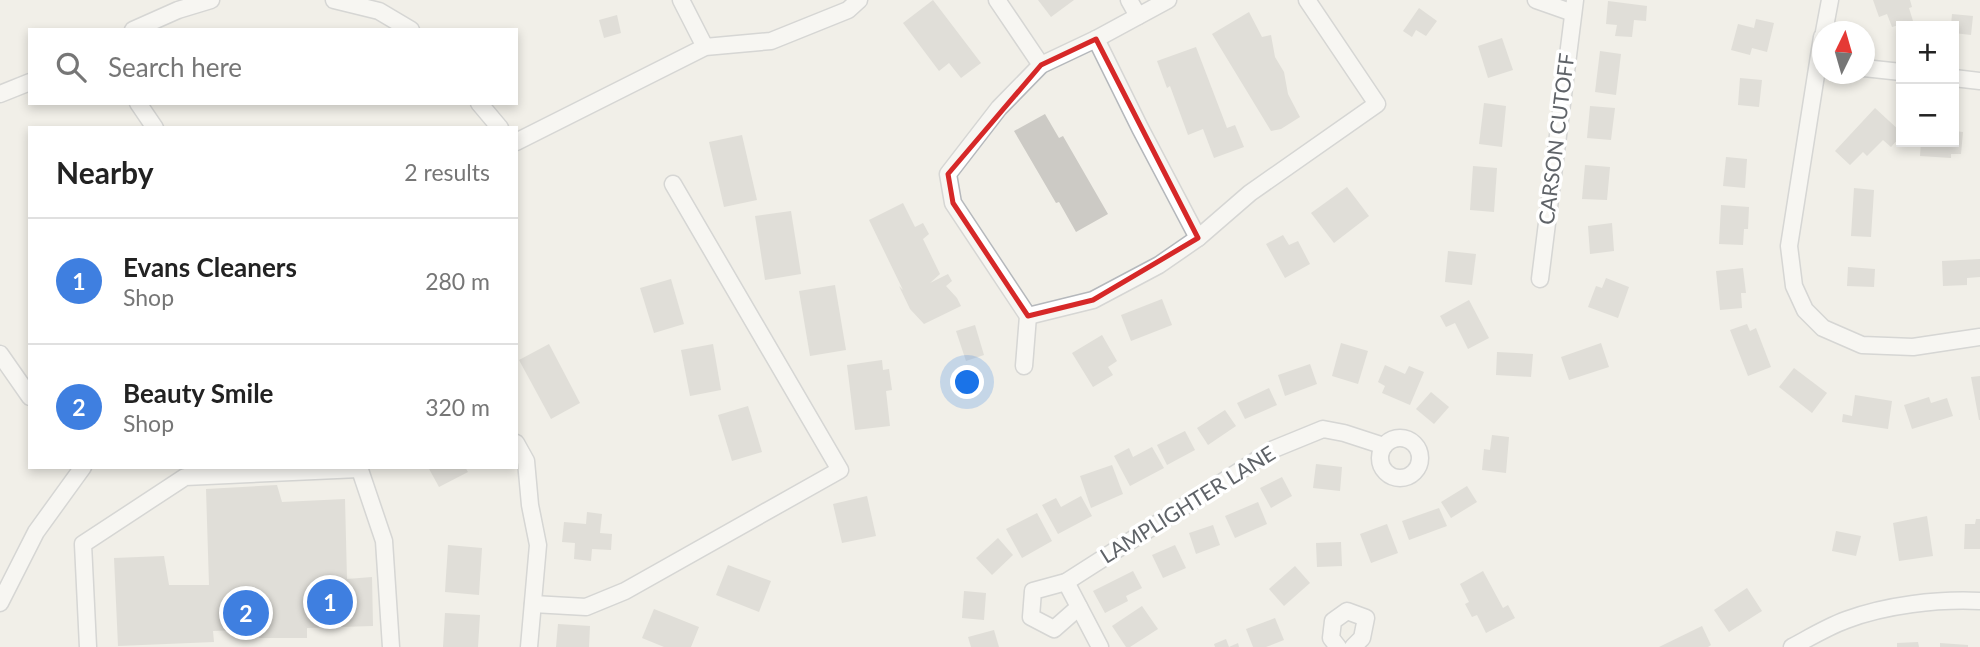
<!DOCTYPE html>
<html lang="en">
<head>
<meta charset="utf-8">
<style>
	:root { --surface:#fff; --page:#f6f6f6; --text:#222; --muted:#767676; --line:#e0e0e0; --accent:#ea4335 }
	body { margin:0; font-family:Lato,sans-serif; background:var(--page); color:var(--text) }
	.controls { position:absolute; right:21px; top:21px; display:grid; overflow:hidden; border-radius:0px; box-shadow:0 4px 10px #0003 }
	.controls button { width:63px; height:63px; display:grid; place-items:center; padding:0; border:0; border-bottom:2px solid var(--line); background:var(--surface); color:var(--text); font:35px sans-serif }
	.compass { position:absolute; left:1812px; top:21px; width:63px; height:63px; border-radius:50%; background:var(--surface); box-shadow:0 4px 10px #0003; rotate:5deg }
	.you { position:absolute; left:968px; top:383px; width:24px; height:24px; margin:-18px; border:5px solid #fff; border-radius:50%; background:#1a73e8; box-shadow:0 0 0 10px #1a73e833 }
	.badge { display:grid; place-items:center; width:46px; height:46px; border-radius:50%; background:var(--accent); color:#fff; font-size:23px; font-weight:700 }
	.pin { position:absolute; translate:-50% -50%; border:4px solid #fff; box-shadow:0 2px 7px #0006 }
	.list { margin:0; padding:0; list-style:none }
	h2 { display:flex; justify-content:space-between; align-items:center; height:91px; margin:0; padding:0 28px; font-size:30px }
	h2 small { font-size:23px; font-weight:400; color:var(--muted) }
	.list li { display:grid; grid-template-columns:46px 1fr auto; gap:21px; align-items:center; box-sizing:border-box; height:126px; padding:0 28px; border-top:2px solid var(--line) }
	.list b { display:block; font-size:26px; white-space:nowrap }
	.list p { margin:0; font-size:23px; white-space:nowrap; color:var(--muted) }
	.list em { font-size:23px; font-style:normal; color:var(--muted) }
	.icon { flex:none; width:38px; height:38px; fill:none; stroke:currentColor; stroke-width:2; stroke-linecap:round; stroke-linejoin:round }
	.map { position:relative; flex:none; width:1980px; height:647px; overflow:hidden }
	.search { position:absolute; background:var(--surface); box-shadow:0 4px 10px #0003; left:28px; top:28px; width:490px; height:77px; display:flex; align-items:center; gap:18px; box-sizing:border-box; padding:0 24px; border-radius:0px; color:var(--muted); font-size:26px }
	.panel { position:absolute; background:var(--surface); box-shadow:0 4px 10px #0003; left:28px; top:126px; width:490px; height:343px; border-radius:0px }
	.map>svg:first-child { display:block }
	.building { fill:#cccac5 }
	.lines { fill:none; stroke-linecap:round; stroke-linejoin:round }
	.minor-casing { stroke:#b5b8bc; stroke-width:19 }
	.minor { stroke:#fff; stroke-width:16 }
	.marked { fill:none; stroke:#d62828; stroke-width:5; stroke-linejoin:round }
	.labels { text-anchor:middle; stroke-width:7; stroke-linejoin:round; paint-order:stroke }
	.street-label { font-size:21px; fill:#5f6368; stroke:#fff }
</style>
</head>
<body>
<div class="map">
<svg width="1980" height="647" viewBox="0 0 1980 647">
	<rect width="100%" height="100%" fill="#f1efe8"/>
	<!-- building -->
	<g class="building">
		<polygon points="933,0 981,63 961,78 949,63 939,71 903,23"/>
		<polygon points="1038,0 1074,0 1051,17"/>
		<polygon points="1873,0 1910,0 1912,7 1909,8 1913,21 1892,27 1887,14 1879,17"/>
		<polygon points="1608,1 1647,6 1646,21 1634,20 1632,37 1615,36 1617,25 1606,24"/>
		<polygon points="1419,8 1437,21 1426,36 1416,30 1412,37 1403,31"/>
		<polygon points="1249,12 1262,37 1271,35 1275,57 1284,72 1288,94 1300,117 1281,129 1271,131 1212,34"/>
		<polygon points="1952,14 1973,16 1971,35 1954,33 1954,26 1951,26"/>
		<polygon points="617,15 621,33 604,38 599,20"/>
		<polygon points="1756,19 1774,23 1767,52 1752,48 1750,55 1731,50 1738,24 1754,28"/>
		<polygon points="1502,38 1513,70 1488,78 1478,46"/>
		<polygon points="1196,47 1227,128 1235,125 1244,147 1214,158 1203,129 1188,135 1170,86 1167,88 1157,61"/>
		<polygon points="1600,51 1621,54 1616,95 1595,92"/>
		<polygon points="1740,78 1762,80 1759,107 1738,105"/>
		<polygon points="1484,103 1506,106 1502,147 1479,144"/>
		<polygon points="1590,106 1615,108 1611,140 1587,138"/>
		<polygon points="1875,108 1901,132 1901,136 1891,147 1883,140 1867,156 1863,152 1850,165 1835,151"/>
		<polygon points="1045,114 1059,138 1063,136 1108,214 1076,232 1059,202 1056,203 1014,131"/>
		<polygon points="1954,131 1963,132 1961,154 1951,154 1951,158 1920,156 1921,142 1954,142"/>
		<polygon points="742,135 757,200 724,207 709,142"/>
		<polygon points="1726,157 1747,159 1745,188 1723,186"/>
		<polygon points="1585,165 1610,167 1607,200 1582,199"/>
		<polygon points="1473,166 1497,168 1494,212 1470,210"/>
		<polygon points="1347,187 1369,216 1334,243 1311,213"/>
		<polygon points="1854,188 1874,190 1871,237 1851,236"/>
		<polygon points="903,203 915,227 923,223 929,234 923,239 940,274 930,283 948,274 952,281 946,286 957,298 961,306 924,324 910,309 899,286 903,290 869,220"/>
		<polygon points="1721,205 1749,207 1748,229 1744,229 1743,245 1719,244"/>
		<polygon points="791,211 801,274 765,280 755,216"/>
		<polygon points="1612,223 1614,251 1590,254 1588,226"/>
		<polygon points="1283,235 1289,245 1298,241 1310,264 1285,278 1266,244"/>
		<polygon points="1448,251 1476,254 1472,285 1445,282"/>
		<polygon points="1980,259 1980,277 1967,278 1967,285 1943,286 1942,261"/>
		<polygon points="1848,267 1875,269 1874,287 1847,286"/>
		<polygon points="1743,268 1746,293 1741,293 1742,308 1720,310 1716,271"/>
		<polygon points="1606,278 1629,287 1618,318 1588,307 1596,286 1602,288"/>
		<polygon points="671,279 684,324 654,333 640,288"/>
		<polygon points="835,285 846,350 810,356 799,291"/>
		<polygon points="1162,299 1172,325 1131,341 1121,315"/>
		<polygon points="1469,300 1489,338 1468,349 1455,323 1446,327 1440,316"/>
		<polygon points="1747,324 1750,331 1756,328 1771,367 1748,376 1730,330"/>
		<polygon points="975,325 984,355 966,361 956,331"/>
		<polygon points="1102,335 1117,361 1108,367 1113,375 1093,387 1072,353"/>
		<polygon points="1341,343 1368,351 1358,384 1332,376"/>
		<polygon points="1601,343 1609,367 1569,380 1561,357"/>
		<polygon points="549,344 580,403 551,419 519,360"/>
		<polygon points="713,344 721,390 690,396 681,350"/>
		<polygon points="1497,352 1533,354 1531,377 1496,375"/>
		<polygon points="882,360 883,370 889,369 892,390 886,391 890,426 855,430 847,365"/>
		<polygon points="1310,364 1317,384 1285,396 1278,375"/>
		<polygon points="1385,365 1405,374 1409,366 1424,372 1410,405 1382,393 1385,386 1378,382"/>
		<polygon points="1794,368 1827,393 1812,413 1779,387"/>
		<polygon points="1980,376 1980,420 1979,420 1971,377"/>
		<polygon points="1269,388 1277,405 1245,419 1237,403"/>
		<polygon points="1431,392 1449,407 1434,424 1416,409"/>
		<polygon points="1855,395 1892,401 1888,429 1842,422 1843,414 1852,416"/>
		<polygon points="1929,397 1931,403 1947,398 1953,416 1912,429 1904,405"/>
		<polygon points="748,406 762,452 732,461 718,415"/>
		<polygon points="1225,410 1236,426 1208,445 1197,428"/>
		<polygon points="1185,431 1195,450 1167,465 1157,445"/>
		<polygon points="1492,435 1509,437 1506,473 1482,470 1484,449 1490,450"/>
		<polygon points="1152,447 1164,468 1130,486 1114,456 1129,448 1133,457"/>
		<polygon points="1316,464 1342,467 1340,491 1313,488"/>
		<polygon points="1112,465 1123,494 1091,508 1080,476"/>
		<polygon points="428,467 465,467 468,472 439,487"/>
		<polygon points="1282,477 1292,496 1271,508 1260,488"/>
		<polygon points="277,485 282,502 345,499 347,579 372,577 373,626 307,628 307,638 259,638 259,629 213,631 214,642 118,646 114,558 164,556 169,585 209,585 206,489"/>
		<polygon points="1467,486 1477,502 1451,518 1441,502"/>
		<polygon points="867,496 876,536 842,543 833,504"/>
		<polygon points="1081,496 1092,516 1058,534 1042,505 1056,498 1061,507"/>
		<polygon points="1258,502 1267,524 1235,538 1225,516"/>
		<polygon points="1439,508 1447,526 1409,540 1402,521"/>
		<polygon points="587,512 602,514 600,533 612,534 611,550 592,549 591,561 574,559 575,543 562,542 564,522 586,524"/>
		<polygon points="1037,513 1052,541 1022,558 1006,529"/>
		<polygon points="1927,516 1933,556 1899,561 1893,523"/>
		<polygon points="1976,519 1980,519 1980,549 1964,549 1965,524 1975,524"/>
		<polygon points="1387,524 1398,553 1371,563 1360,534"/>
		<polygon points="1213,525 1220,545 1196,554 1189,533"/>
		<polygon points="1836,531 1861,536 1856,556 1832,551"/>
		<polygon points="998,538 1013,555 992,575 976,558"/>
		<polygon points="1341,542 1342,566 1317,567 1316,543"/>
		<polygon points="448,545 482,548 479,595 445,592"/>
		<polygon points="1175,545 1186,568 1163,578 1152,555"/>
		<polygon points="728,565 771,581 759,612 716,595"/>
		<polygon points="1295,566 1310,583 1284,606 1269,589"/>
		<polygon points="1133,571 1142,588 1126,596 1128,601 1105,613 1093,591"/>
		<polygon points="1483,571 1503,608 1508,605 1515,618 1486,633 1477,615 1472,617 1465,604 1469,602 1460,584"/>
		<polygon points="1747,588 1762,611 1729,632 1714,610"/>
		<polygon points="964,591 986,593 984,620 962,618"/>
		<polygon points="1142,606 1158,629 1130,647 1126,647 1112,626"/>
		<polygon points="654,609 699,627 691,647 664,647 642,638"/>
		<polygon points="445,613 480,615 478,647 443,647"/>
		<polygon points="1275,618 1284,640 1266,647 1253,647 1246,629"/>
		<polygon points="558,624 590,626 589,647 556,647"/>
		<polygon points="1702,626 1711,645 1708,647 1659,647"/>
		<polygon points="994,630 999,647 971,647 968,637"/>
		<polygon points="1226,639 1229,647 1238,643 1239,647 1215,647 1214,644"/>
		<polygon points="1918,642 1919,647 1897,647 1897,643"/>
		<polygon points="1940,643 1968,645 1968,647 1940,647"/>
	</g>
	<g class="lines">
		<!-- minor casing -->
		<g class="minor-casing">
			<g id="minor">
				<polyline points="334,0 379,11 411,30"/>
				<polyline points="681,0 705,47"/>
				<polyline points="997,0 1041,65"/>
				<polyline points="1129,0 1138,16"/>
				<polyline points="1536,0 1573,13"/>
				<polyline points="133,30 178,10 211,0"/>
				<polyline points="1824,32 1830,0"/>
				<polyline points="1822,37 1789,246 1794,286 1805,310 1823,328 1862,345 1913,347 1980,337"/>
				<polyline points="1096,39 1140,128 1198,238"/>
				<polyline points="1864,68 1901,72"/>
				<polyline points="1954,78 1980,81"/>
				<polyline points="0,94 30,82"/>
				<polyline points="138,103 155,128"/>
				<polyline points="479,103 500,128"/>
				<polyline points="516,142 705,47 771,41 848,10 859,0"/>
				<polyline points="1540,279 1575,0"/>
				<polyline points="1028,316 1093,300 1159,265 1198,238 1250,193 1377,104 1307,0"/>
				<polyline points="0,354 30,397"/>
				<polyline points="1024,366 1028,316 953,203 948,174 999,108 1041,65 1096,39 1168,0"/>
				<circle cx="1400" cy="458" r="20"/>
				<polyline points="516,443 526,461 530,505 538,545 529,647"/>
				<polyline points="359,467 384,541 391,647"/>
				<polyline points="1066,582 1100,647"/>
				<polyline points="0,603 36,532 83,467"/>
				<polyline points="533,604 586,607 625,591 840,470 673,184"/>
				<polyline points="1079,607 1054,629 1031,617 1033,591 1066,582 1274,449 1323,429 1344,433 1384,446"/>
				<polyline points="88,647 83,544 185,477 359,469"/>
				<polyline points="1338,647 1331,638 1333,621 1347,611 1366,618 1362,638 1353,647"/>
				<path d="M1792,647C1809,638 1827,627 1846,620C1886,605 1937,599 1980,601"/>
			</g>
		</g>
		<!-- minor -->
		<use href="#minor" class="minor"/>
	</g>
	<!-- marked area -->
	<path d="M0 0H1980V647H0ZM1096,39L1198,238L1093,300L1028,316L953,203L948,174L1041,65Z" fill="#f1efe8" fill-opacity=".55" fill-rule="evenodd"/>
	<path class="marked" d="M1096,39L1198,238L1093,300L1028,316L953,203L948,174L1041,65Z"/>
	<g class="labels">
		<!-- street labels -->
		<g class="street-label">
			<text transform="translate(1557 139) rotate(-83)" y="7">CARSON CUTOFF</text>
			<text transform="translate(1188 505) rotate(-32)" y="7">LAMPLIGHTER LANE</text>
		</g>
	</g>
</svg>
<div class="controls">
<button>+</button>
<button>−</button>
</div>
<svg class="compass" viewBox="-18 -18 36 36"><path d="M0-13l5 13h-10z" fill="#e53935"/><path d="M0 13l5-13h-10z" fill="#767676"/></svg>
<div class="you"></div>
<div class="pin badge" style="left:330px;top:602px;background:#3f7fe0">1</div>
<div class="pin badge" style="left:246px;top:613px;background:#3f7fe0">2</div>
<div class="search"><svg class="icon" aria-label="search" viewBox="0 0 24 24"><circle cx="10" cy="10" r="6"/><path d="M15 15l6 6"/></svg>Search here</div>
<section class="panel">
<h2>Nearby<small>2 results</small></h2>
<ul class="list">
<li><span class="badge" style="background:#3f7fe0">1</span><div><b>Evans Cleaners</b><p>Shop</p></div><em>280 m</em></li>
<li><span class="badge" style="background:#3f7fe0">2</span><div><b>Beauty Smile</b><p>Shop</p></div><em>320 m</em></li>
</ul>
</section>
</div>
</body>
</html>
